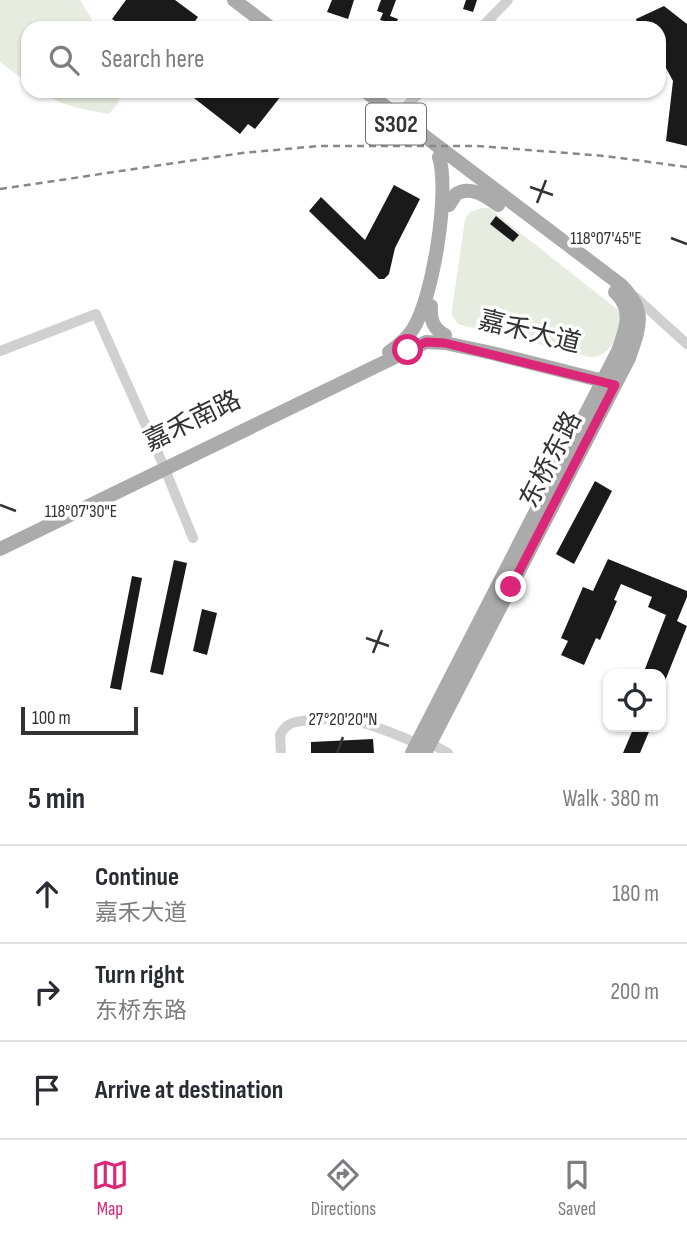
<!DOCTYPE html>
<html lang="en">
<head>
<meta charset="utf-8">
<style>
	:root { --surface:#fff; --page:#f7f7f7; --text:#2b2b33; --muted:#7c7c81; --line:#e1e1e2; --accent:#db2777 }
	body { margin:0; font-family:"Sofia Sans Condensed","Noto Sans SC",sans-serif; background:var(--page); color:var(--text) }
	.controls { position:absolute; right:21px; bottom:21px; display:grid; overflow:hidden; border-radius:14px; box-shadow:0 2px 5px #0004 }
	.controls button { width:63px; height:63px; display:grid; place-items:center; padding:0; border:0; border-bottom:2px solid var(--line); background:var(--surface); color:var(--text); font:35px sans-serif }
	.scale { position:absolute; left:21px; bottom:18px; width:117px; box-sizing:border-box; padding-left:7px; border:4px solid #333; border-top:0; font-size:19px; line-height:24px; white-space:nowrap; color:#333; -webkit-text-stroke:5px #fff; paint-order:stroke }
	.stop { position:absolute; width:21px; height:21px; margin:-16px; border:5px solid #db2777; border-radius:50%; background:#fff }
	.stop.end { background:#db2777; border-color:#fff; box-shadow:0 2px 7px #0008 }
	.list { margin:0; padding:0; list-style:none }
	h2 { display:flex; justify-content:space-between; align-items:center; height:91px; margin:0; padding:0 28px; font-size:30px }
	h2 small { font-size:23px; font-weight:400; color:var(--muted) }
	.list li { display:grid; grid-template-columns:46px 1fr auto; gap:21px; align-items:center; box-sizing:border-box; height:98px; padding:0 28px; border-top:2px solid var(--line) }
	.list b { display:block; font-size:26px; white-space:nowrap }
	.list p { margin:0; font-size:23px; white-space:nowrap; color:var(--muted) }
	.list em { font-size:23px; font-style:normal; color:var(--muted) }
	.icon { flex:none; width:38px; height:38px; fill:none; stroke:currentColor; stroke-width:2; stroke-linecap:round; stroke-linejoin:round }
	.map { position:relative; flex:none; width:687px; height:753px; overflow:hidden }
	.search { position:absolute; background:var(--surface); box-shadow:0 2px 5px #0004; left:21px; right:21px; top:21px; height:77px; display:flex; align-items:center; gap:18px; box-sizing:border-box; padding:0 24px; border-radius:21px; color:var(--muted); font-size:26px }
	.sheet { height:385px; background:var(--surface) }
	nav { display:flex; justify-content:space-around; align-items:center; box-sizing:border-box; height:98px; border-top:2px solid var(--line); background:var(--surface); font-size:19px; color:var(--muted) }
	nav a { display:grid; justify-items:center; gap:4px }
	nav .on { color:var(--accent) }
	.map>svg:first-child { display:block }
	.green { fill:#e6ecdf }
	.building { fill:#1a1a1a }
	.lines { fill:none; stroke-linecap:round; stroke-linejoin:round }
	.street { stroke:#d0d0d0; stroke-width:10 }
	.primary { stroke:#ababab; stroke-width:14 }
	.rail { stroke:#888; stroke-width:2.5; stroke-dasharray:7 5; stroke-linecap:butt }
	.route { stroke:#db2777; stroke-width:9 }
	.ticks { fill:none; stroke:#333; stroke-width:2.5 }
	.labels { text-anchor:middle; stroke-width:7; stroke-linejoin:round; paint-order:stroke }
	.shield { fill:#fff; stroke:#707070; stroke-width:2 }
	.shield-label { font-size:24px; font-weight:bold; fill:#333 }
	.street-label { font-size:26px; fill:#333; stroke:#fff }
	.ticks-label { font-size:18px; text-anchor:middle; fill:#333; stroke:#fff; stroke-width:7; stroke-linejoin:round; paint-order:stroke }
</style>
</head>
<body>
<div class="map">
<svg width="687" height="753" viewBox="0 0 687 753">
	<rect width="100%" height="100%" fill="#fff"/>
	<!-- green -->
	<g class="green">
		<polygon points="0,0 80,0 97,28 28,28 28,83 0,62"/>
		<path d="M39,91H120L118,103L109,114C84,110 60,105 39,91Z"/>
		<path d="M481,208H489L618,310L623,319C617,335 611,358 590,357L458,324L452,316V310L465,220L470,212Z"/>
	</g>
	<!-- building -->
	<g class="building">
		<polygon points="126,0 175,0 198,17 190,28 125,28 112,19"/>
		<polygon points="332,0 354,0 348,19 327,12"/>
		<polygon points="381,0 396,0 390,16 398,19 394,28 381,28 384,21 380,20 383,13 377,11"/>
		<polygon points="466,0 477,0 473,12 463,9"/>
		<polygon points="664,6 687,24 687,146 666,141 673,81 666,68 659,63 659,28 639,28 636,19"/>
		<polygon points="185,91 285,91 255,129 248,124 240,134"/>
		<polygon points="394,185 420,199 395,248 389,274 384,279 379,279 309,211 321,197 365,240"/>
		<polygon points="496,216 519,235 513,242 490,224"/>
		<polygon points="595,481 612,491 574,564 556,554"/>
		<polygon points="608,559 687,591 687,597 677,621 687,626 661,691 661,674 643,674 666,615 648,607 652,597 621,584 614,600 617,601 600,640 596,638 584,665 561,655 568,641 561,638 583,587 593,591"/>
		<polygon points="174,560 187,563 163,675 150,672"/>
		<polygon points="132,576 142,578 121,690 110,688"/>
		<polygon points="202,609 217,613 207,655 193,651"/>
		<polygon points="634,727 651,727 640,753 623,753"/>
		<polygon points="373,739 374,753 311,753 311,742"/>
	</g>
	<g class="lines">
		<!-- street -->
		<g class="street">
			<polyline points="481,28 508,0"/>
			<polyline points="397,116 421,91"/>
			<polyline points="635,297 687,344"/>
			<polyline points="0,351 96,314 162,462 193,538"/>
			<polyline points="430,743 448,753"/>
			<path d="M281,753L280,735C287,721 298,721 312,720C321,720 330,718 339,719C366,720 393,734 417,743"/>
		</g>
		<!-- primary -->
		<g class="primary">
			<polyline points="234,0 271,28"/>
			<path d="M365,91L621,285C647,311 640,326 629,358L425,753"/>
			<path d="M449,205L456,194C471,185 486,196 498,205"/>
			<path d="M431,306C430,319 433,329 445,335"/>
			<path d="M389,352C399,345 407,339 413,329C433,298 450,191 439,157"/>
			<polyline points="0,549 426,342 445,343 492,353 611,383"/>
			<path d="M412,753L618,351C626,329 634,310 615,292"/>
		</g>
		<!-- rail -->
		<polyline class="rail" points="0,189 242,153 319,146 478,146 605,156 687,167"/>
	</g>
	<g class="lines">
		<!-- route -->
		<polyline class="route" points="408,350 426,342 445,343 615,385 511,587"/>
	</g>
	<!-- ticks -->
	<path class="ticks" d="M530,187L553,195M537,203L546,180M671,238L687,244M0,505L16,511M366,638L389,646M373,653L382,630M337,753L343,737"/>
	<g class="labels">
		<!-- shield labels -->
		<rect class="shield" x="366" y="103.5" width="60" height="41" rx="5"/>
		<g class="shield-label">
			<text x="396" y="132">S302</text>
		</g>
		<!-- street labels -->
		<g class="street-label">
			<text transform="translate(530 331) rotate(14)" y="9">嘉禾大道</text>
			<text transform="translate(192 420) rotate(-26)" y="9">嘉禾南路</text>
			<text transform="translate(550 459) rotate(-63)" y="9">东桥东路</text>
		</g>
	</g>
	<g class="ticks-label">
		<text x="606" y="244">118°07'45"E</text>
		<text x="81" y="517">118°07'30"E</text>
		<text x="343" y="725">27°20'20"N</text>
	</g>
</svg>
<div class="controls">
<button><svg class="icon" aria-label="locate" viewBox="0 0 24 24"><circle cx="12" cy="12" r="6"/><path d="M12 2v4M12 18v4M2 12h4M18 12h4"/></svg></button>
</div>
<div class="scale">100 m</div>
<div class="stop" style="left:408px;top:350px"></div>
<div class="stop end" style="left:511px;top:587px"></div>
<div class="search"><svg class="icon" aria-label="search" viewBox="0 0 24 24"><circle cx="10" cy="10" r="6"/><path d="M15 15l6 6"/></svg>Search here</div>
</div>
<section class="sheet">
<h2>5 min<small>Walk · 380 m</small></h2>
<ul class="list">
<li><svg class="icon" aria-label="ahead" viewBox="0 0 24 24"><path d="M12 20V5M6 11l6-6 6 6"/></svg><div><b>Continue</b><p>嘉禾大道</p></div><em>180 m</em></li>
<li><svg class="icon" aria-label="right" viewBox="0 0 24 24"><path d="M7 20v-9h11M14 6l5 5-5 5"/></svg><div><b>Turn right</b><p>东桥东路</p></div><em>200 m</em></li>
<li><svg class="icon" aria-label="arrive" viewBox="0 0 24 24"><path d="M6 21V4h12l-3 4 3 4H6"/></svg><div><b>Arrive at destination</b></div></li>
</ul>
</section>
<nav>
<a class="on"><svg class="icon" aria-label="map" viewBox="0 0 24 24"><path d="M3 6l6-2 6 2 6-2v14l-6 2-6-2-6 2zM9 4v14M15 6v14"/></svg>Map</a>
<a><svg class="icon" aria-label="directions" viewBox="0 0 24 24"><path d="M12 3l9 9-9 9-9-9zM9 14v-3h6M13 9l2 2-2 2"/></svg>Directions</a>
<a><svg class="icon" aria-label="saved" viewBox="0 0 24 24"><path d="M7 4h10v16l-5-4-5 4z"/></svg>Saved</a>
</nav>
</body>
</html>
